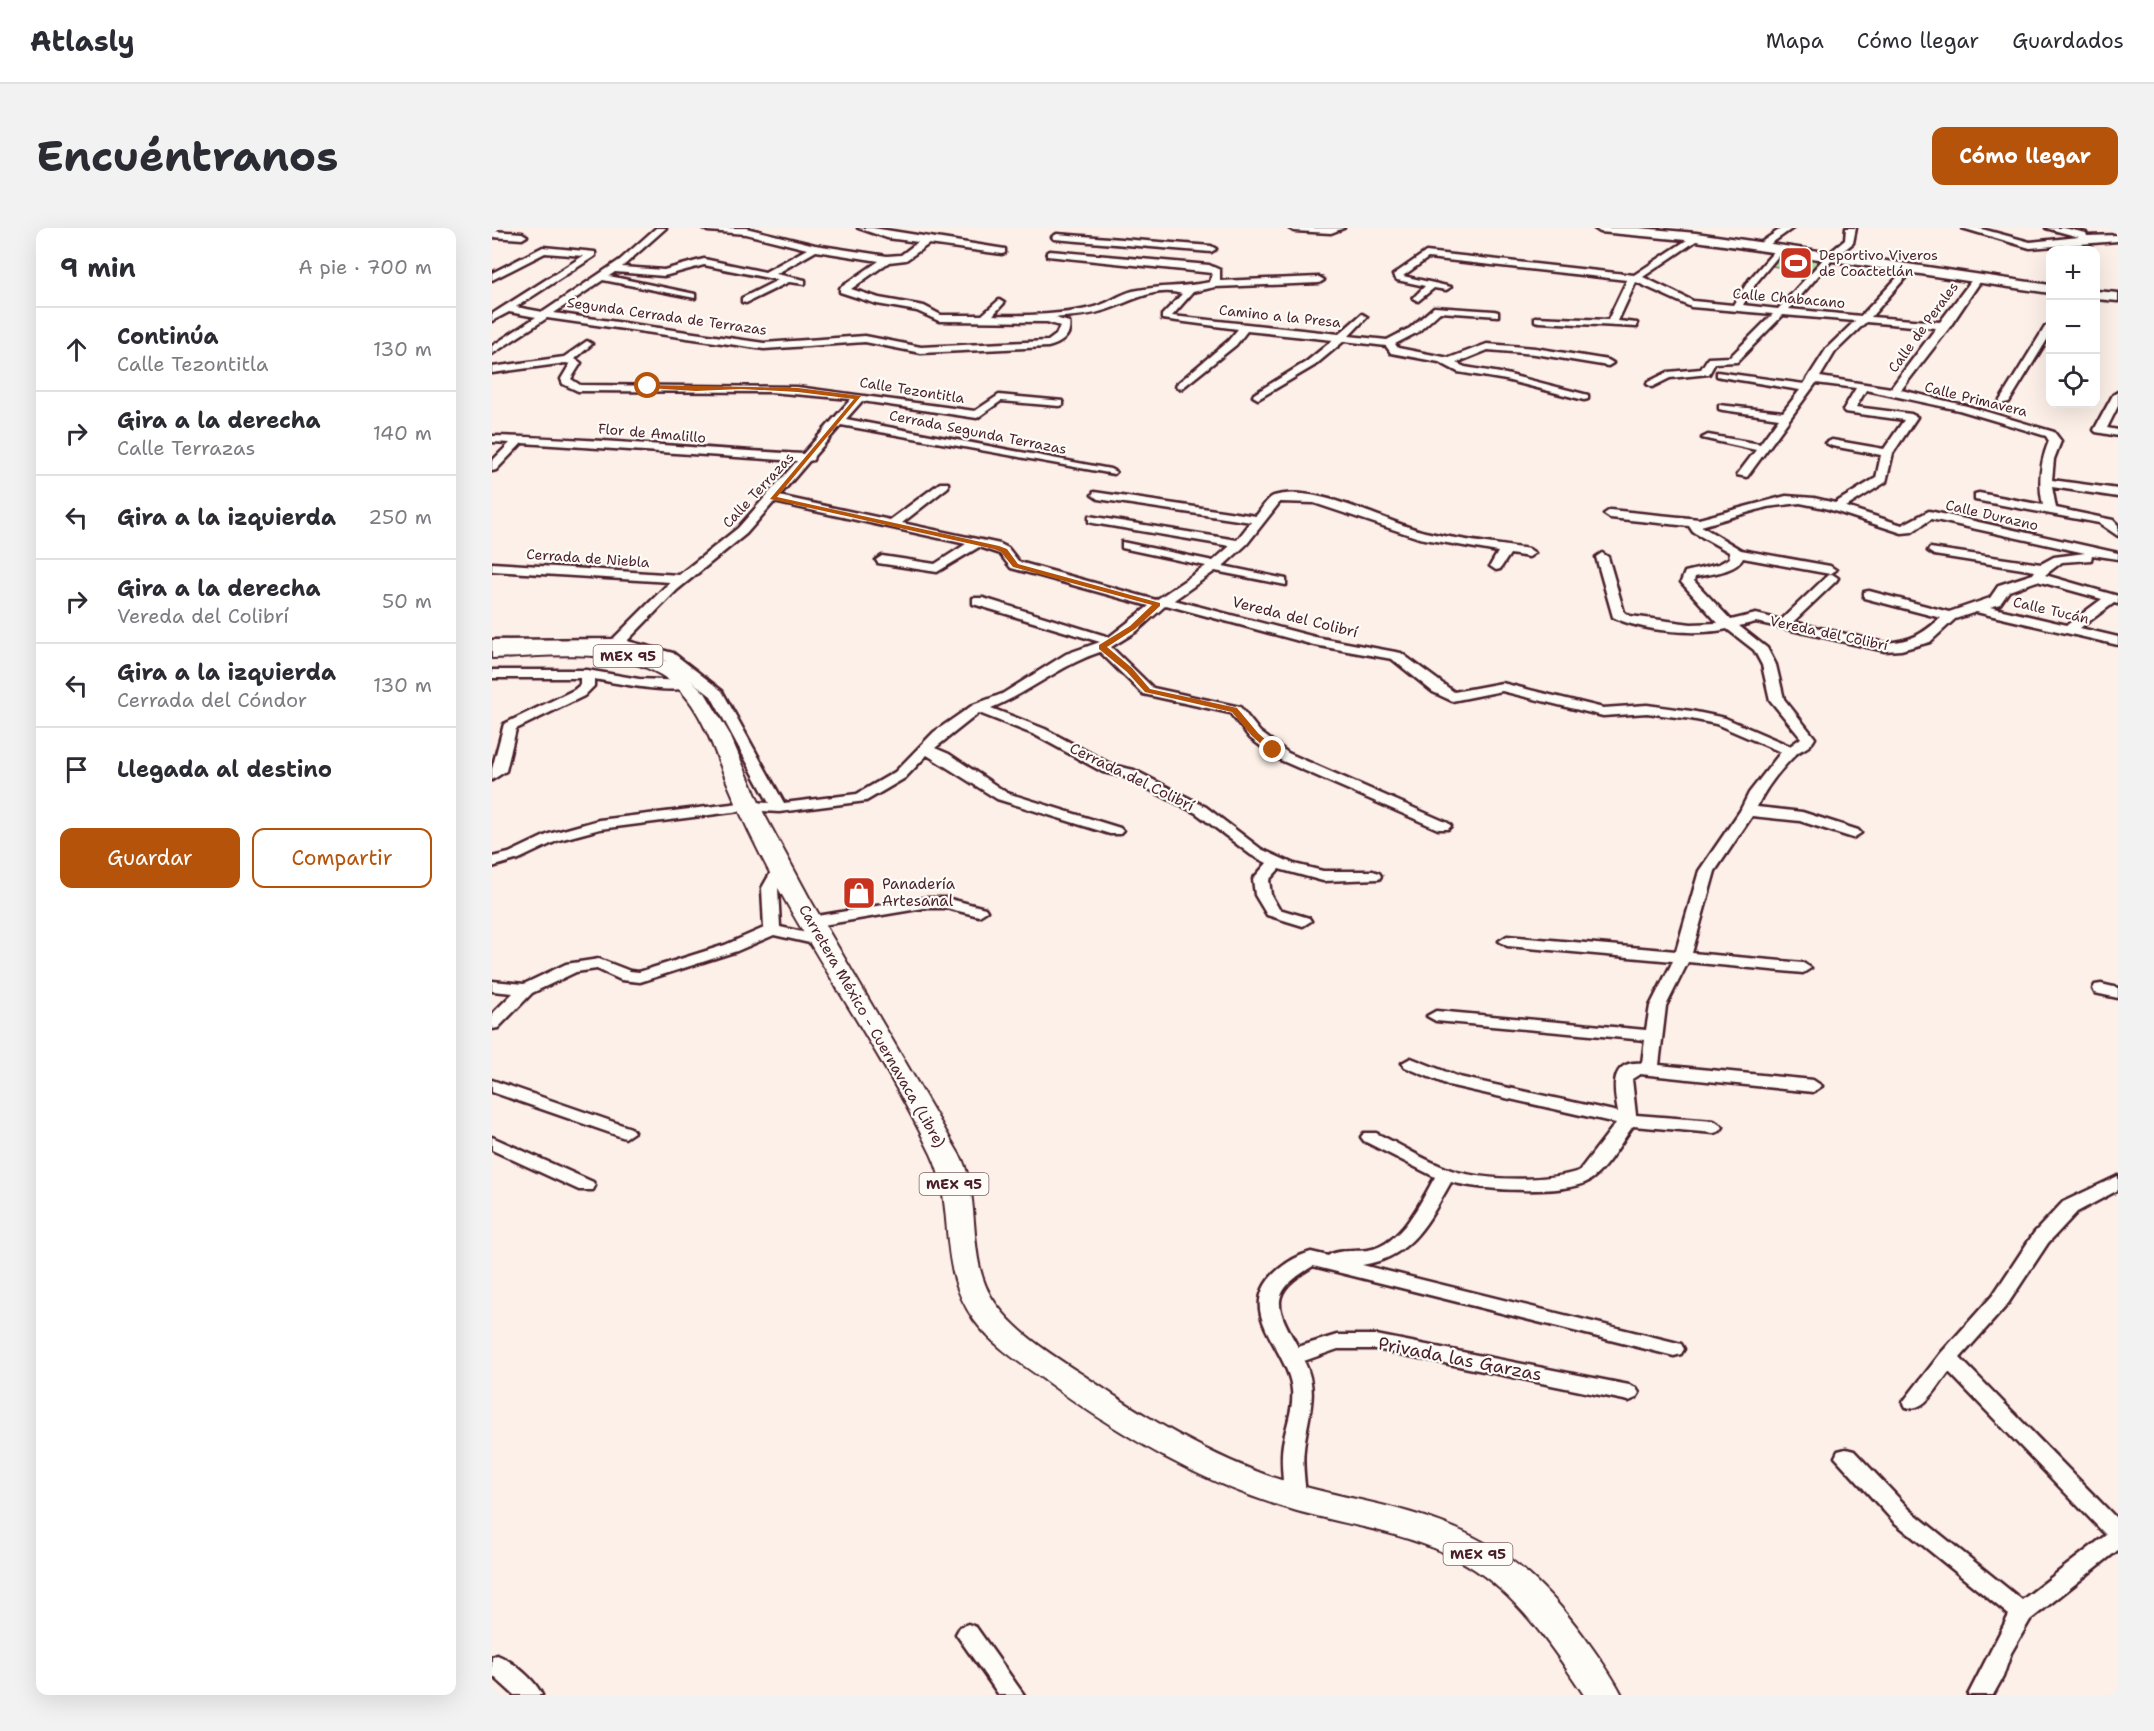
<!DOCTYPE html>
<html lang="es">
<head>
<meta charset="utf-8">
<style>
	:root { --surface:#fff; --page:#f2f2f3; --text:#2b2b33; --muted:#7c7c81; --line:#e1e1e2; --accent:#b45309 }
	body { margin:0; font-family:"Shantell Sans",sans-serif; background:var(--page); color:var(--text) }
	.controls { position:absolute; right:18px; top:18px; display:grid; overflow:hidden; border-radius:12px; box-shadow:0 6px 24px #0002 }
	.controls button { width:54px; height:54px; display:grid; place-items:center; padding:0; border:0; border-bottom:2px solid var(--line); background:var(--surface); color:var(--text); font:30px sans-serif }
	.stop { position:absolute; width:18px; height:18px; margin:-14px; border:4px solid #b45309; border-radius:50%; background:#fff }
	.stop.end { background:#b45309; border-color:#fff; box-shadow:0 2px 6px #0008 }
	.list { margin:0; padding:0; list-style:none }
	h2 { display:flex; justify-content:space-between; align-items:center; height:78px; margin:0; padding:0 24px; font-size:26px }
	h2 small { font-size:20px; font-weight:400; color:var(--muted) }
	.list li { display:grid; grid-template-columns:39px 1fr auto; gap:18px; align-items:center; box-sizing:border-box; height:84px; padding:0 24px; border-top:2px solid var(--line) }
	.list b { display:block; font-size:22px; white-space:nowrap }
	.list p { margin:0; font-size:20px; white-space:nowrap; color:var(--muted) }
	.list em { font-size:20px; font-style:normal; color:var(--muted) }
	.actions { display:flex; gap:12px; padding:18px 24px }
	.actions a { flex:1; padding:14px 0; border:2px solid var(--accent); border-radius:12px; text-align:center; font-size:21px; color:var(--accent) }
	.actions .main { background:var(--accent); color:#fff }
	.icon { flex:none; width:33px; height:33px; fill:none; stroke:currentColor; stroke-width:2; stroke-linecap:round; stroke-linejoin:round }
	.map { position:relative; flex:none; width:1626px; height:1467px; overflow:hidden; border-radius:12px }
	header { display:flex; align-items:center; gap:36px; box-sizing:border-box; height:84px; padding:0 30px; background:var(--surface); border-bottom:2px solid var(--line) }
	header strong { font-size:28px }
	nav { display:flex; gap:33px; margin-inline-start:auto; font-size:21px }
	.intro { display:flex; align-items:center; justify-content:space-between; box-sizing:border-box; height:144px; padding:0 36px }
	h1 { margin:0; font-size:42px }
	.button { padding:15px 27px; border-radius:12px; background:var(--accent); color:#fff; font-size:21px; font-weight:700 }
	main { display:flex; gap:36px; padding:0 36px }
	aside { flex:1; background:var(--surface); border-radius:12px; box-shadow:0 6px 24px #0002 }
	.map>svg:first-child { display:block }
	.green { fill:#afe0a1; stroke:#7c8066; stroke-width:1.5 }
	.lines { fill:none; stroke-linecap:round; stroke-linejoin:round }
	.street-casing { stroke:#4a1f2b; stroke-width:5 }
	.secondary-casing { stroke:#4a1f2b; stroke-width:5 }
	.primary-casing { stroke:#4a1f2b; stroke-width:4 }
	.street { fill:#fdfcf7; fill-rule:evenodd }
	.secondary { fill:#fdfcf7; fill-rule:evenodd }
	.primary { fill:#fdfcf7; fill-rule:evenodd }
	.route { fill:#b45309 }
	.labels { text-anchor:middle; stroke-width:4.5; stroke-linejoin:round; paint-order:stroke }
	.far-poi-label { font-size:14px; fill:#4a1f2b; stroke:#fdfcf7; text-anchor:start }
	.far-street-label { font-size:14px; fill:#4a1f2b; stroke:#fdfcf7 }
	.shield { fill:#fdfcf7; stroke:#806168; stroke-width:1.5 }
	.shield-label { font-size:14px; font-weight:bold; fill:#4a1f2b }
	.street-label { font-size:15px; fill:#4a1f2b; stroke:#fdfcf7 }
	.poi-label { font-size:15px; fill:#4a1f2b; stroke:#fdfcf7; text-anchor:start }
	.near-street-label { font-size:18px; fill:#4a1f2b; stroke:#fdfcf7 }
</style>
</head>
<body>
<header>
<strong>Atlasly</strong>
<nav><a>Mapa</a><a>Cómo llegar</a><a>Guardados</a></nav>
</header>
<div class="intro"><h1>Encuéntranos</h1><a class="button">Cómo llegar</a></div>
<main>
<aside>
<h2>9 min<small>A pie · 700 m</small></h2>
<ul class="list">
<li><svg class="icon" aria-label="ahead" viewBox="0 0 24 24"><path d="M12 20V5M6 11l6-6 6 6"/></svg><div><b>Continúa</b><p>Calle Tezontitla</p></div><em>130 m</em></li>
<li><svg class="icon" aria-label="right" viewBox="0 0 24 24"><path d="M7 20v-9h11M14 6l5 5-5 5"/></svg><div><b>Gira a la derecha</b><p>Calle Terrazas</p></div><em>140 m</em></li>
<li><svg class="icon" aria-label="left" viewBox="0 0 24 24"><path d="M17 20v-9H6M10 6l-5 5 5 5"/></svg><div><b>Gira a la izquierda</b></div><em>250 m</em></li>
<li><svg class="icon" aria-label="right" viewBox="0 0 24 24"><path d="M7 20v-9h11M14 6l5 5-5 5"/></svg><div><b>Gira a la derecha</b><p>Vereda del Colibrí</p></div><em>50 m</em></li>
<li><svg class="icon" aria-label="left" viewBox="0 0 24 24"><path d="M17 20v-9H6M10 6l-5 5 5 5"/></svg><div><b>Gira a la izquierda</b><p>Cerrada del Cóndor</p></div><em>130 m</em></li>
<li><svg class="icon" aria-label="arrive" viewBox="0 0 24 24"><path d="M6 21V4h12l-3 4 3 4H6"/></svg><div><b>Llegada al destino</b></div></li>
</ul>
<div class="actions"><a class="main">Guardar</a><a>Compartir</a></div>
</aside>
<div class="map">
<svg width="1626" height="1467" viewBox="0 0 1626 1467">
	<rect width="100%" height="100%" fill="#fcf0e8"/>
	<filter id="ink" filterUnits="userSpaceOnUse"><feTurbulence type="fractalNoise" baseFrequency=".0167" numOctaves="2"/><feDisplacementMap in="SourceGraphic" scale="12" xChannelSelector="R" yChannelSelector="G"/><feConvolveMatrix kernelMatrix="1 2 1 2 8 2 1 2 1" color-interpolation-filters="sRGB"/></filter>
	<g filter="url(#ink)">
		<!-- green -->
		<polygon class="green" points="1292,25 1329,31 1317,44 1280,38"/>
		<g class="lines">
			<!-- street casing -->
			<g class="street-casing">
				<g id="street">
					<path d="M164,0H174L130,39L172,42L212,31L273,44L315,21L254,6L216,3L211,0H254L323,17L395,28L409,27L426,14L395,10L366,0H381L513,21V25L510,26L437,16L414,32L397,34L359,61L387,70L432,78L449,87H490L507,72L512,75L501,87C531,88 578,87 606,78C618,74 629,66 641,63C667,57 692,60 718,54L720,45L555,28V24L558,23L717,37L728,42V53L827,49L832,52L827,55L723,59L701,64L680,88L847,106L870,86L875,89L857,108L895,112L918,100L942,79L1002,83L1006,84V88L948,84L926,104L903,116L906,120L957,130L995,116L1043,120L1116,132L1121,135L1116,138L1043,126L996,122L964,135L973,139L1014,146L1096,167V171L1092,172L1014,152L966,144L947,134L899,125L894,118L852,113L822,138L766,171L761,168L762,166L814,134L841,112L755,103L744,117L689,161L684,158L685,156L736,113L746,101L670,91V87L690,66C662,57 635,76 610,83C595,88 578,88 563,90L577,94C580,108 569,116 556,119L429,125L373,114L272,121L55,90L0,126V118L44,89L17,84L0,93V86L91,28L53,25L0,52V45L51,19L103,24V28L24,79L51,84L128,32ZM324,23L387,33L348,60V64L385,76L425,83L447,93L555,94L568,98L564,107L556,113L429,119L373,108L272,115L62,85L111,52L203,70V66L117,48L123,44L172,48L212,37L286,52L250,70V74L254,75L297,54L313,56V52L284,46Z"/>
					<polygon points="797,0 852,0 839,5 802,3"/>
					<polygon points="1290,0 1301,0 1271,21 1265,21 1265,17"/>
					<path d="M1354,0H1364L1361,15L1341,31L1297,81L1369,88L1417,37L1422,40L1420,42L1379,89L1448,94L1482,49H1488L1490,51L1457,100L1409,162L1475,178L1562,204L1569,213L1562,231L1560,252L1626,261V269L1560,259L1564,280L1621,292L1626,297V308L1607,295L1483,272V266L1487,265L1551,277C1546,255 1548,235 1557,213L1554,208L1467,182L1374,162L1364,179L1419,186L1425,189L1401,225L1394,254L1354,279L1410,297L1437,283L1626,325V331L1600,327L1599,332L1570,334L1553,347L1626,368V376L1622,375L1588,400L1626,409V417L1484,384L1463,391L1438,414L1409,422L1393,423L1264,394L1247,398L1275,420L1284,437L1292,471L1323,510C1318,521 1309,520 1302,528C1288,542 1272,562 1265,579L1310,584L1366,602L1369,605L1361,610L1308,593L1260,588L1223,643L1200,725L1311,735L1319,740L1311,745L1196,734L1174,778L1167,837L1321,852L1330,858L1321,864L1148,846L1140,851L1144,887L1222,893L1231,899L1228,903L1222,905L1141,898C1129,914 1117,937 1101,950C1079,969 987,962 959,954C936,994 919,1030 870,1037L1182,1114L1189,1116L1192,1121L1189,1126L1182,1128L821,1038C776,1065 783,1078 806,1119L845,1107H884L1137,1157L1144,1160L1147,1165L1144,1170L1137,1173L884,1121H846L812,1133C828,1165 815,1189 812,1221C810,1237 813,1253 814,1269L811,1275L803,1277L795,1275C791,1268 792,1261 791,1253C790,1240 789,1228 791,1216C794,1198 802,1180 800,1162C798,1132 764,1100 768,1072C771,1048 798,1030 819,1024L836,1028C845,1021 864,1024 876,1022C909,1017 928,975 943,949L872,913L869,909L872,905H884C909,917 933,933 959,942C992,953 1055,954 1087,943L1124,895L956,857L913,839L910,835L919,830L967,849L1126,884C1122,863 1116,832 1150,835L1153,812L944,793L935,788L944,783L1154,802L1158,778L1181,733L1015,718L1007,713L1015,708L1184,723L1207,643L1248,583L1257,565L1289,524L1224,496L1199,491L1155,485L1111,488L1010,463L960,473L941,464L900,431L822,417L674,377L645,403L619,419L661,460L748,479L768,504L796,525L956,595L959,598L956,601H946L786,531L758,510L738,485L651,466L608,424C568,437 537,465 499,480L553,501L620,537L642,542L714,579L769,621L802,636L831,643H881L887,645L889,648L887,651L831,653L787,641L777,652L779,667L787,681L817,690L819,693L811,698L775,687L763,667L761,651L775,635L759,627L704,585L633,549L611,544L543,507L487,485L443,520L457,526L515,565L628,600L631,603L628,606H618L505,571L435,527L413,550L374,573L287,584L256,582L108,601L67,612L27,631L0,639V629L17,625L57,606L107,592L256,574L277,575L219,468L171,431L125,419L0,420V412L121,411L178,354L0,343V335L187,347L246,300L305,233L30,215L4,242L0,243V233L18,215L0,214V208C104,210 207,221 311,226L359,171L278,164L86,163L71,156L69,151L78,136L74,135L0,145V139L72,129L95,113L100,116L83,131L89,135L79,151L88,157L305,159L483,183L507,167L571,173V177L567,178L509,173L485,190L370,173L354,191L618,241L624,244L622,246L349,197L322,228L321,232L317,233L287,268L398,292L448,255H456V259L410,295L508,316L516,320L527,334L664,372L714,338L630,320V314L721,333L738,318L601,295L597,294V288L745,312L759,294L606,271L600,267L602,264L764,288C769,282 775,270 782,268C823,255 893,294 933,304C967,312 1002,316 1037,321L1043,325L1037,329L1018,326L1008,341L1004,342L998,338L1006,324L927,310L822,275L788,274L755,316L731,338L794,351V357L723,343L682,372L823,409L909,425L962,464L1010,455L1111,480L1155,477L1199,483L1233,490L1298,518L1309,510L1278,472L1270,437L1262,422L1235,401C1205,408 1148,403 1121,389L1104,329L1110,325L1116,329L1132,384L1138,388L1199,396L1226,395L1189,354L1193,344L1227,336L1238,330L1237,324L1201,304L1197,298L1118,290L1112,286L1118,282L1207,291L1294,268L1322,270L1343,275L1384,250L1389,227L1340,218L1334,215L1340,212L1392,221L1412,192L1353,184L1351,182L1364,160L1324,155L1255,249L1245,247L1264,222L1210,210L1216,207L1268,216L1287,190L1231,182L1227,181V177L1291,184L1308,162L1229,149L1225,148V144L1312,156L1335,120L1363,93L1291,87L1245,134L1223,135L1217,146L1178,150L1160,159L1155,156L1156,154L1176,144L1209,141L1216,130L1238,129L1281,86L1199,79L1144,54L1126,93L1145,95V99L1047,94L1043,93V89L1116,92L1135,52L936,30L911,48L959,59L954,62L942,60L926,73L921,70L933,58L905,52L901,47L934,24L1142,47L1204,6L1207,7V11L1151,49L1201,73L1241,77L1257,52L1286,19L1291,22L1264,55L1251,77L1286,81L1335,27L1353,12ZM1374,94L1444,100L1399,160L1328,149L1343,124ZM282,274L474,316L443,336L390,328L384,332L386,335L445,344L487,319L508,326L519,340L657,378L617,409L491,370H481V376L608,414L574,426L510,466L481,477L442,504L403,544L365,566L292,575L230,463L181,425L135,413L185,362L254,306ZM1308,275L1333,280L1410,305L1420,304L1439,291L1593,325L1562,329L1549,336L1438,320L1436,323L1442,327L1543,343L1541,346L1507,357L1498,370L1457,384L1377,363L1372,364V370L1449,390C1429,407 1420,413 1393,415L1301,394L1344,353L1346,350L1340,346L1336,347L1289,392L1264,386L1239,392L1202,353L1203,349C1217,346 1244,344 1251,330L1338,346L1344,342L1338,338L1249,322L1209,298L1275,279ZM1545,353L1610,371L1575,397L1498,379L1508,376L1517,363Z"/>
					<polygon points="1470,0 1486,0 1538,14 1587,9 1554,0 1572,0 1594,5 1595,8 1626,7 1626,13 1538,20"/>
					<polygon points="0,3 30,5 35,8 30,11 0,9"/>
					<polygon points="565,6 719,18 724,21 719,24 562,11 560,9"/>
					<polygon points="1558,96 1558,107 1517,174 1508,176 1507,174 1553,99"/>
					<polygon points="1626,164 1626,178 1615,200 1626,202 1626,208 1604,204 1602,202 1621,167"/>
					<path d="M0,442H95L147,451L194,453L201,457C189,469 120,454 102,451V458L92,468L24,501L14,543L0,552V541L12,496L82,462L88,457V450H0Z"/>
					<polygon points="289,635 297,640 286,660 288,699 337,710 339,713 337,716 331,718 282,707 245,723 148,754 129,752 105,741 84,744 40,765 6,800 0,801 0,786 21,765 0,763 0,753 32,756 74,736 107,731 138,743 147,744 233,717 272,700 270,660 283,637"/>
					<polygon points="432,670 454,670 493,680 495,683 487,688 454,680 432,680 319,699 311,694 319,689"/>
					<polygon points="1609,756 1626,760 1626,770 1603,765 1601,761 1603,757"/>
					<polygon points="0,852 139,900 142,904 133,910 127,908 0,864"/>
					<polygon points="0,909 101,954 103,958 101,962 87,962 0,922"/>
					<path d="M1626,948V962L1585,984L1556,1015L1515,1077L1468,1130L1626,1292V1322L1538,1392L1519,1425L1511,1449L1501,1467H1476L1517,1387L1402,1294L1343,1229L1346,1223L1354,1221L1362,1223L1418,1282L1530,1372L1614,1307L1457,1144C1446,1157 1433,1185 1414,1179L1411,1174L1449,1125L1501,1067L1542,1005L1571,974Z"/>
					<polygon points="476,1396 484,1399 532,1467 507,1467 464,1406 468,1399"/>
					<path d="M5,1427C21,1433 43,1452 50,1467H22L0,1447V1429Z"/>
				</g>
			</g>
			<!-- secondary casing -->
			<g class="secondary-casing">
				<g id="secondary">
					<polygon points="1102,0 1148,0 1204,5 1558,57 1558,65 1204,13 1108,4"/>
					<polygon points="1604,63 1626,65 1626,73 1604,71"/>
				</g>
			</g>
			<!-- primary casing -->
			<g class="primary-casing">
				<path id="primary" d="M91,416L137,421L166,429L185,439L213,465L237,505L272,586L319,673L470,931C490,976 473,1034 504,1076C528,1109 567,1131 600,1153C658,1192 719,1229 786,1251C831,1266 878,1272 923,1286C1000,1309 1046,1345 1093,1410C1106,1428 1120,1447 1130,1467H1092C1060,1418 1025,1366 974,1336C922,1305 862,1299 805,1283C712,1257 629,1208 551,1151C527,1134 500,1117 482,1092C443,1037 465,981 439,926C379,801 291,690 238,561C221,522 209,470 169,447C120,418 55,429 0,430V418Z"/>
			</g>
			<!-- street -->
			<use href="#street" class="street"/>
			<!-- secondary -->
			<use href="#secondary" class="secondary"/>
			<!-- primary -->
			<use href="#primary" class="primary"/>
		</g>
	</g>
	<!-- route -->
	<polygon class="route" points="154,157 306,160 369,168 285,269 507,318 515,321 526,336 668,375 668,378 643,401 615,419 640,440 658,461 745,480 766,505 785,522 778,524 760,508 740,484 653,464 635,444 607,421 607,417 638,398 660,377 521,339 509,324 502,321 278,271 362,171 306,164 249,161 204,163 156,160"/>
	<!-- icons -->
	<defs>
		<g id="stadium-square" transform="scale(1.725)"><rect x="-9" y="-9" width="18" height="18" rx="4" fill="#c8321e" stroke="#fdfcf7"/><path d="M0-5a6.5 5 0 1 0 0 10a6.5 5 0 1 0 0-10ZM-3.5-1.8h7v3.6h-7Z" fill="#fff"/></g>
		<g id="shop-square" transform="scale(1.725)"><rect x="-9" y="-9" width="18" height="18" rx="4" fill="#c8321e" stroke="#fdfcf7"/><path d="M-5-2.5h2.3a2.7 3.5 0 0 1 5.4 0H5L5.5 6h-11ZM-1.5-2.5h3a1.5 2.3 0 0 0-3 0Z" fill="#fff"/></g>
	</defs>
	<g fill-rule="evenodd">
		<use href="#stadium-square" x="1304" y="35"/>
		<use href="#shop-square" x="367" y="665"/>
	</g>
	<g class="labels">
		<!-- far-poi labels -->
		<g class="far-poi-label">
			<text x="1327" y="32">Deportivo Viveros<tspan x="1327" dy="16">de Coactetlán</tspan></text>
		</g>
		<!-- far-street labels -->
		<g class="far-street-label">
			<text transform="translate(1297 70) rotate(5)" y="5">Calle Chabacano</text>
			<text transform="translate(175 88) rotate(8)" y="5">Segunda Cerrada de Terrazas</text>
			<text transform="translate(788 88) rotate(6)" y="5">Camino a la Presa</text>
			<text transform="translate(1431 99) rotate(-54)" y="5">Calle de Perales</text>
			<text transform="translate(420 162) rotate(9)" y="5">Calle Tezontitla</text>
			<text transform="translate(1484 171) rotate(14)" y="5">Calle Primavera</text>
			<text transform="translate(486 204) rotate(11)" y="5">Cerrada Segunda Terrazas</text>
			<text transform="translate(160 205) rotate(5)" y="5">Flor de Amalillo</text>
			<text transform="translate(266 262) rotate(-47)" y="5">Calle Terrazas</text>
			<text transform="translate(1500 287) rotate(13)" y="5">Calle Durazno</text>
			<text transform="translate(96 330) rotate(4)" y="5">Cerrada de Niebla</text>
			<text transform="translate(1559 382) rotate(13)" y="5">Calle Tucán</text>
			<text transform="translate(1337 405) rotate(12)" y="5">Vereda del Colibrí</text>
		</g>
		<!-- shield labels -->
		<g class="shield">
			<rect x="101.5" y="417" width="69" height="22" rx="4.5"/>
			<rect x="427.5" y="945" width="69" height="22" rx="4.5"/>
			<rect x="951.5" y="1315" width="69" height="22" rx="4.5"/>
		</g>
		<g class="shield-label">
			<text x="136" y="433">MEX 95</text>
			<text x="462" y="961">MEX 95</text>
			<text x="986" y="1331">MEX 95</text>
		</g>
		<!-- street labels -->
		<g class="street-label">
			<text transform="translate(803 389) rotate(14)" y="5">Vereda del Colibrí</text>
			<text transform="translate(640 549) rotate(26)" y="5">Cerrada del Colibrí</text>
			<text transform="translate(380 798) rotate(60)" y="5">Carretera México - Cuernavaca (Libre)</text>
		</g>
		<!-- poi labels -->
		<g class="poi-label">
			<text x="390" y="661">Panadería<tspan x="390" dy="17">Artesanal</tspan></text>
		</g>
		<!-- near-street labels -->
		<g class="near-street-label">
			<text transform="translate(968 1131) rotate(11)" y="6">Privada las Garzas</text>
		</g>
	</g>
</svg>
<div class="controls">
<button>+</button>
<button>−</button>
<button><svg class="icon" aria-label="locate" viewBox="0 0 24 24"><circle cx="12" cy="12" r="6"/><path d="M12 2v4M12 18v4M2 12h4M18 12h4"/></svg></button>
</div>
<div class="stop" style="left:156px;top:158px"></div>
<div class="stop end" style="left:781px;top:522px"></div>
</div>
</main>
</body>
</html>
